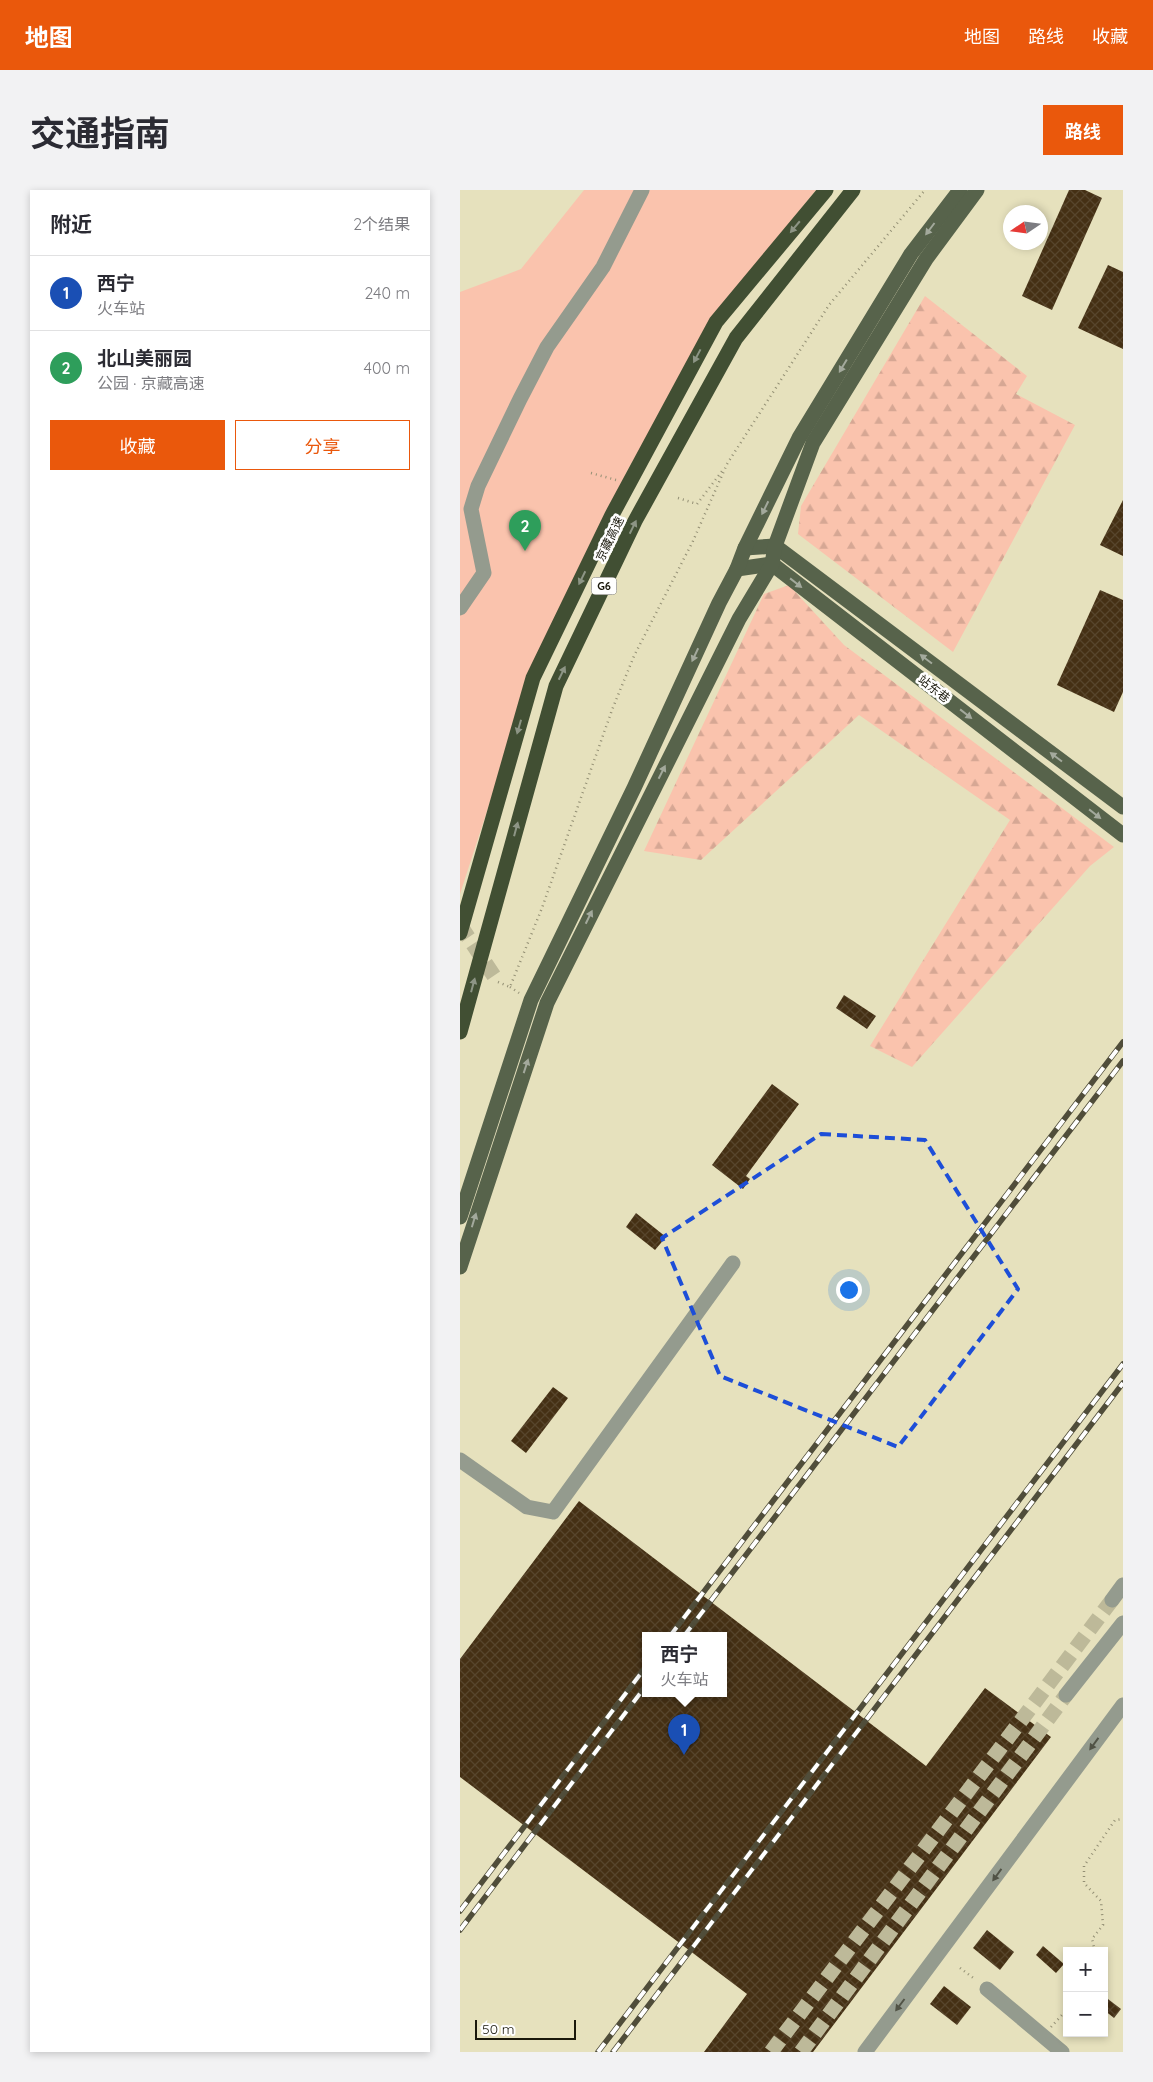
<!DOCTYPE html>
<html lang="zh">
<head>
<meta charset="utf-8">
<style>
	:root { --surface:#fff; --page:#f2f2f3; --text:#2b2b33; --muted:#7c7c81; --line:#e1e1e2; --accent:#ea580c }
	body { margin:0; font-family:Quicksand,"Noto Sans SC",sans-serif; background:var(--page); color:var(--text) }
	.controls { position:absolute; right:15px; bottom:15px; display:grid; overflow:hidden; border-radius:0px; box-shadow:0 2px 8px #0003 }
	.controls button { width:45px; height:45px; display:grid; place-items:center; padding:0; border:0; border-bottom:1px solid var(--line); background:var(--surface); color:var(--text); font:25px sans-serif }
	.compass { position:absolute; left:543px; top:15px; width:45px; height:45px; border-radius:50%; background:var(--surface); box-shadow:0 2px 8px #0003; rotate:257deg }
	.scale { position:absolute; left:15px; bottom:12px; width:101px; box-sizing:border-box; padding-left:5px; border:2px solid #1a180b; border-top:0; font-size:14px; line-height:18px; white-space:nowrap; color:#1a180b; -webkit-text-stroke:4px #fff; paint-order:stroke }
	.you { position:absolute; left:388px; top:1099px; width:18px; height:18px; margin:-12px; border:4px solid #fff; border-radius:50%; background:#1a73e8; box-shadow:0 0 0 8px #1a73e833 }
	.badge { display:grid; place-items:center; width:32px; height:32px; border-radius:50%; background:var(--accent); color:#fff; font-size:16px; font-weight:700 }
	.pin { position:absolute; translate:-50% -41px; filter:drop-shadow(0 1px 2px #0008) }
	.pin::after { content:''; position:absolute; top:26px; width:18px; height:15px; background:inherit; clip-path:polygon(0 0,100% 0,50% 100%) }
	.popup { position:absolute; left:182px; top:1442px; width:85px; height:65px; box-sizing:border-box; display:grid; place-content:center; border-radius:0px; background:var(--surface); filter:drop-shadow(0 1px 4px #0005); font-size:16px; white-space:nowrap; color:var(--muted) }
	.popup b { font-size:19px; color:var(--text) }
	.popup::after { content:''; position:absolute; left:50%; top:100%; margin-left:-10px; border:10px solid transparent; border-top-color:var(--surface) }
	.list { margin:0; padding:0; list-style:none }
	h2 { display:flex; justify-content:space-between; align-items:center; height:65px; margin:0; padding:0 20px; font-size:21px }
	h2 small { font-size:16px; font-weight:400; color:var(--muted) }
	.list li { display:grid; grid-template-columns:32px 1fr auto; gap:15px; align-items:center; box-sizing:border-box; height:75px; padding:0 20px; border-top:1px solid var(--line) }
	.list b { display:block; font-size:19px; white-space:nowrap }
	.list p { margin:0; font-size:16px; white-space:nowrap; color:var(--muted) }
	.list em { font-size:16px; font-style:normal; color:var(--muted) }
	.actions { display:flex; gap:10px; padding:15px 20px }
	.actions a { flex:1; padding:11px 0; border:1px solid var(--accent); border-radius:0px; text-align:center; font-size:18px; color:var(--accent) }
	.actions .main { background:var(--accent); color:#fff }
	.map { position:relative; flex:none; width:663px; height:1862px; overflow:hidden; border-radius:0px }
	header { display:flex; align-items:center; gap:30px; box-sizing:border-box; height:70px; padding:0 25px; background:var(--accent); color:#fff }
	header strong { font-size:24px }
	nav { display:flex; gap:28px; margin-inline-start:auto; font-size:18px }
	.intro { display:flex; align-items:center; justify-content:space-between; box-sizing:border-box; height:120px; padding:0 30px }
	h1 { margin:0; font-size:35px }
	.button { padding:12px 22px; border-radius:0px; background:var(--accent); color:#fff; font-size:18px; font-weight:700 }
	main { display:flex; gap:30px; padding:0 30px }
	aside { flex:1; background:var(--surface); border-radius:0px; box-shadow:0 2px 8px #0003 }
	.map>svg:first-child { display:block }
	.forest { fill:url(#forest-firs) }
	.green { fill:#fac3ad }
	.building { fill:url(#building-cross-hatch); fill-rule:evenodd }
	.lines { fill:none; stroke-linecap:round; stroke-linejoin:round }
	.minor-tunnel { stroke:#bdb999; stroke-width:15; stroke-dasharray:15 8; stroke-linecap:butt }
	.path { stroke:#938f74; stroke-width:2.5; stroke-dasharray:1 4; stroke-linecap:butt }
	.minor { stroke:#949b8e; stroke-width:15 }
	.major { stroke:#57634b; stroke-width:15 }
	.highway { stroke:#414f33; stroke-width:15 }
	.rail-casing { stroke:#504d3a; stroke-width:5.5 }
	.rail { stroke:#fff; stroke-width:4; stroke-dasharray:11; stroke-linecap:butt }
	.oneway { fill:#8d9585 }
	.oneway2 { fill:#a3a99c }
	.oneway3 { fill:#515346 }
	.marked { fill:none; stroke:#1d4ed8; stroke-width:4; stroke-dasharray:10 6; stroke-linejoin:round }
	.labels { text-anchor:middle; stroke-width:5; stroke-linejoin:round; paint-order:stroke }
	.shield { fill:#fff; stroke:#5f5d54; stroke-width:1 }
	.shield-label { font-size:11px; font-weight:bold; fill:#1a180b }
	.street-label { font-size:12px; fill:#1a180b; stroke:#fff }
</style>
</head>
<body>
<header>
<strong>地图</strong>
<nav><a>地图</a><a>路线</a><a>收藏</a></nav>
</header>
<div class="intro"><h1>交通指南</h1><a class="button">路线</a></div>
<main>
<aside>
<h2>附近<small>2个结果</small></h2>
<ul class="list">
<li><span class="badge" style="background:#1a4fb4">1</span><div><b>西宁</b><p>火车站</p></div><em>240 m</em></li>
<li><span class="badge" style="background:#2e9e5b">2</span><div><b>北山美丽园</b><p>公园 · 京藏高速</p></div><em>400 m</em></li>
</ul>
<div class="actions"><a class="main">收藏</a><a>分享</a></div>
</aside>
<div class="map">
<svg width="663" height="1862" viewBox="0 0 663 1862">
	<defs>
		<pattern id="forest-firs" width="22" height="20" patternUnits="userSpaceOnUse" patternTransform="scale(1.25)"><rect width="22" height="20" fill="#fac3ad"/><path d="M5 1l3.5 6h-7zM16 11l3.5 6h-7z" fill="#d6a794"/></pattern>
		<pattern id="building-cross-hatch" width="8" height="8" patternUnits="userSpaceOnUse" patternTransform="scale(1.25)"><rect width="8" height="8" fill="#453014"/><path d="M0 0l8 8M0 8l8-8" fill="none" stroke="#57452c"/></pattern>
	</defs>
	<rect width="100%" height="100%" fill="#e6e1bd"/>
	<!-- forest -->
	<g class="forest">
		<polygon points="465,106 567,186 556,204 615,235 493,462 338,344 341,316"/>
		<polygon points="329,395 384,455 654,657 630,676 452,877 410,856 550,630 399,525 241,670 184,661 304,404"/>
	</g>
	<!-- green -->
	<polygon class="green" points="124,0 356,0 317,48 251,139 168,279 90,444 54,538 0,704 0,102 61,79"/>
	<!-- building -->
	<g class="building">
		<polygon points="609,0 625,0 642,8 592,120 562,106"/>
		<polygon points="648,75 663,82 663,159 618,138"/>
		<polygon points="663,310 663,366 640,355"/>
		<polygon points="640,400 663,410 663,502 654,522 597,495"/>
		<polygon points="384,805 416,826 407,839 376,818"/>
		<polygon points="312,894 339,914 286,986 290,989 283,999 252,975"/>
		<polygon points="176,1023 206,1047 195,1060 166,1037"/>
		<polygon points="93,1197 108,1208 66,1263 51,1251"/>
		<path d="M119,1311L466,1576L525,1498L591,1547L353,1862H244L287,1804L0,1587V1469ZM185,1446H263V1504H185Z"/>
		<polygon points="527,1740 554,1762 540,1780 513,1758"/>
		<polygon points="583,1756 604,1774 596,1783 576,1765"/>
		<polygon points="484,1796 511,1817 497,1835 470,1814"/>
		<polygon points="644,1806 661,1819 654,1828 644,1820"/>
	</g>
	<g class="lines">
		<!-- minor-tunnel -->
		<g class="minor-tunnel">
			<polyline points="0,735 38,792"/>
			<polyline points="311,1862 652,1410"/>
			<polyline points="341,1862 606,1505"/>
		</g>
		<!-- path -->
		<g class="path">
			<polyline points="267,274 369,115 465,0"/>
			<polyline points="131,283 156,290"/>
			<polyline points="218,308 237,314 263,280"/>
			<polyline points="38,792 50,797 82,718 152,520 174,466 233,351 267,274"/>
			<polyline points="50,797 59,803"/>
			<polyline points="635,1761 632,1749 643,1735 641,1711 624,1693 624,1676 655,1630 663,1629"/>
			<polyline points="500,1778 516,1790"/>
			<polyline points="591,1837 602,1825 607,1823"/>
		</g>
		<!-- minor -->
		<g class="minor">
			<polyline points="0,418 24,383 11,319 18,296 60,209 87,157 143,77 182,0"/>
			<polyline points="0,1270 67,1317 93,1322 273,1073"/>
			<polyline points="652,1410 663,1395"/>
			<polyline points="606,1505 663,1433"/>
			<polyline points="527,1799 602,1862"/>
			<polyline points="405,1862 663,1515"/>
		</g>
		<!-- major -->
		<g class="major">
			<polyline points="285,358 315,356 663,617"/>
			<polyline points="277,379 312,374 663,645"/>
			<polyline points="0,1027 71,810 174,598 259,413 277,379 285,358 339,248 451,64 500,0"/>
			<polyline points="0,1077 87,813 279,429 312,374 315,356 353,253 466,69 517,0"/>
		</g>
		<!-- highway -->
		<g class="highway">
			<polyline points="0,743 73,488 152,325 256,132 366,0"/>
			<polyline points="0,842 96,496 175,331 276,148 393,0"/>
		</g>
		<!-- rail casing -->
		<g class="rail-casing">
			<g id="rail">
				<polyline points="210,1446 663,852"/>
				<polyline points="224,1446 663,871"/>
				<polyline points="0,1721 185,1478"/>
				<polyline points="0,1740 185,1497"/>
				<polyline points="138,1862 663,1174"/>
				<polyline points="153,1862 663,1193"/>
			</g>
		</g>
		<!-- rail -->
		<use href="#rail" class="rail"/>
	</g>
	<!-- one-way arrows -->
	<defs><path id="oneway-solid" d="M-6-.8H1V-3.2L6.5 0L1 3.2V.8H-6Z" transform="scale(1.25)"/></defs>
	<g class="oneway">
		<use href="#oneway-solid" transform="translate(335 37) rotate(130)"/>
		<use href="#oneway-solid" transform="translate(237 166) rotate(118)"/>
		<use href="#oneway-solid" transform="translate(173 337) rotate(-64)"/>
		<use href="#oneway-solid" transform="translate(122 388) rotate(116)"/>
		<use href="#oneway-solid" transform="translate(102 483) rotate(-64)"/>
		<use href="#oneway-solid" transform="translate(59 537) rotate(106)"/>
		<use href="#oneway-solid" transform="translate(56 639) rotate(-75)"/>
		<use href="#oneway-solid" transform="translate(13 795) rotate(-75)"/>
	</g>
	<g class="oneway2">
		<use href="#oneway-solid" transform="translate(470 39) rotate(127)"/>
		<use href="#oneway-solid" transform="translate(383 176) rotate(121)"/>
		<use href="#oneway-solid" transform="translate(305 318) rotate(116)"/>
		<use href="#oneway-solid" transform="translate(336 393) rotate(38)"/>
		<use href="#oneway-solid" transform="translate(235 465) rotate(115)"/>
		<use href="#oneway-solid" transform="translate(466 469) rotate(-143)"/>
		<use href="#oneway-solid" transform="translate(506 524) rotate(38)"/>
		<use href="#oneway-solid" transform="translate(596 567) rotate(-143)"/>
		<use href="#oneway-solid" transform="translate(202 582) rotate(-63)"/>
		<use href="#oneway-solid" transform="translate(635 624) rotate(38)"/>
		<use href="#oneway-solid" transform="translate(129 727) rotate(-64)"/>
		<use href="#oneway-solid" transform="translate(66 876) rotate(-72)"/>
		<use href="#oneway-solid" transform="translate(14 1030) rotate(-73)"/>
	</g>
	<g class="oneway3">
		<use href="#oneway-solid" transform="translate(634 1554) rotate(126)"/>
		<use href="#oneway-solid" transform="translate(537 1685) rotate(126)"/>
		<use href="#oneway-solid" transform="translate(440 1815) rotate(127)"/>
	</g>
	<!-- marked area -->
	<path class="marked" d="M361,944L465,950L558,1099L438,1257L260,1186L202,1048Z"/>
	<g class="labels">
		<!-- shield labels -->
		<rect class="shield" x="131.5" y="387.5" width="25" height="17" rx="4"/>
		<g class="shield-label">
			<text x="144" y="400">G6</text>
		</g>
		<!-- street labels -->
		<g class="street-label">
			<text transform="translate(150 349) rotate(-64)" y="4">京藏高速</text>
			<text transform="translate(474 499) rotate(38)" y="4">站东巷</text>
		</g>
	</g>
</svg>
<div class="controls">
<button>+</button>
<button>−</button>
</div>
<svg class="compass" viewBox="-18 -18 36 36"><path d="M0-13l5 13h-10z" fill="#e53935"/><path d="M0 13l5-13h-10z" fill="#7c7c81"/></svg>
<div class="scale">50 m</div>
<div class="you"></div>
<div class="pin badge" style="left:224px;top:1565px;background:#1a4fb4">1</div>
<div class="popup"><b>西宁</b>火车站</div>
<div class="pin badge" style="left:65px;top:361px;background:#2e9e5b">2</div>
</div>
</main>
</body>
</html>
